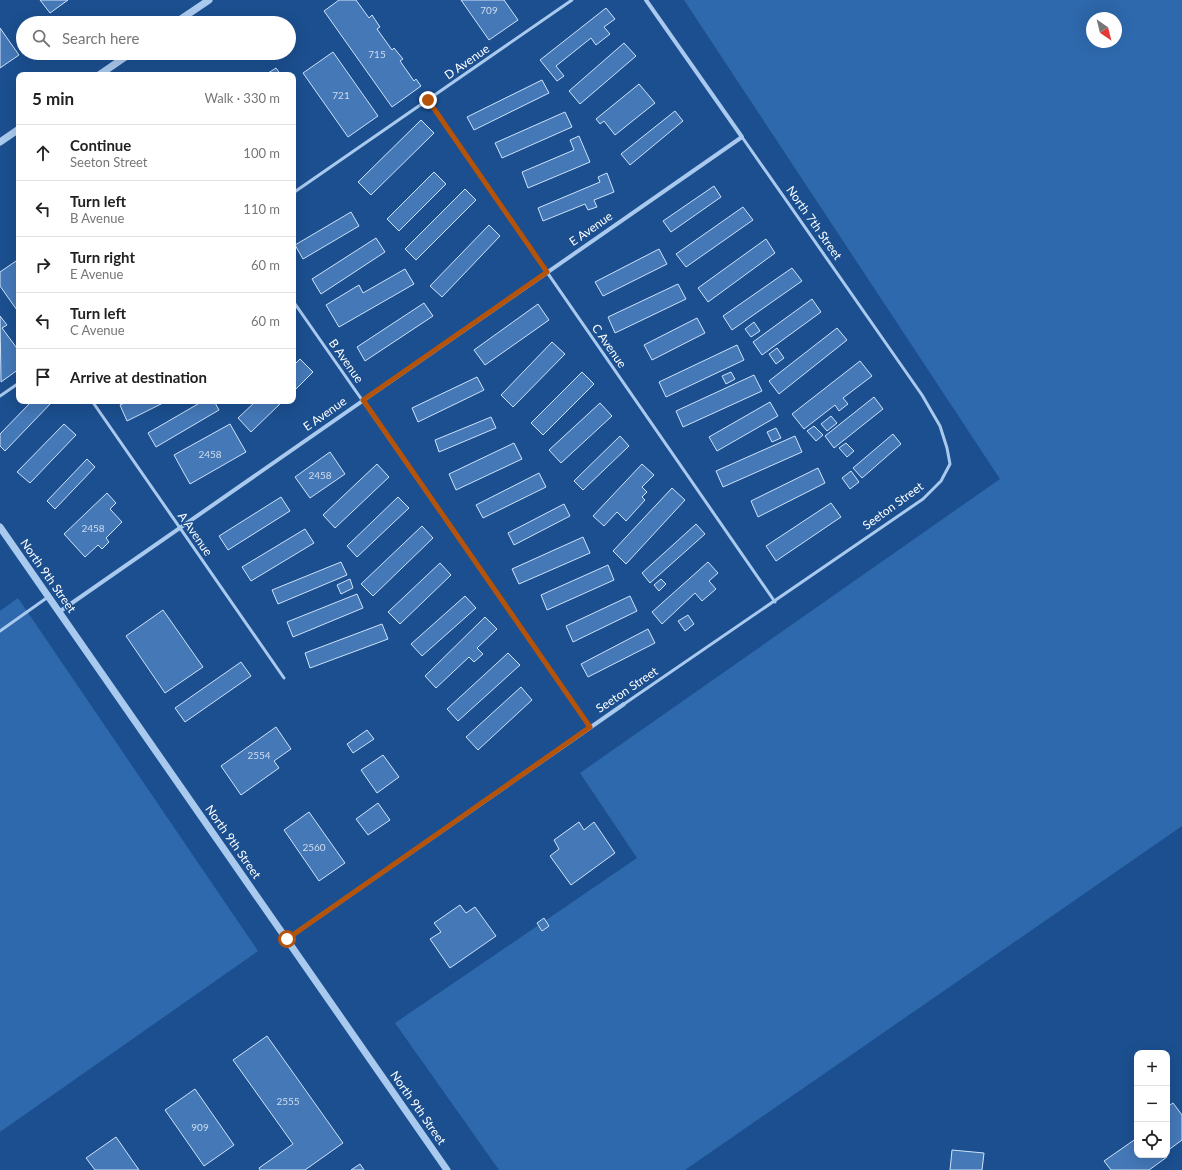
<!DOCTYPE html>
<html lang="en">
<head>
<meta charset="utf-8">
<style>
	:root { --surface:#fff; --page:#f2f2f2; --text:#222; --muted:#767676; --line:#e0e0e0 }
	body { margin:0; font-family:Lato,sans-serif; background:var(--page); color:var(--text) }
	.controls { position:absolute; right:12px; bottom:12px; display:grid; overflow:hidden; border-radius:8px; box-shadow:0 4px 16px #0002 }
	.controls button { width:36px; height:36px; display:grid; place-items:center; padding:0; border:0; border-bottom:1px solid var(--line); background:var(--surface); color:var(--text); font:20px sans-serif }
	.compass { position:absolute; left:1086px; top:12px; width:36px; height:36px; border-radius:50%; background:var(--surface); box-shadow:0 4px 16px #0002; rotate:145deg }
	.stop { position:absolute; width:12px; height:12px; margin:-9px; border:3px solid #b45309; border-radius:50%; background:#fff }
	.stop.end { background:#b45309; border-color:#fff; box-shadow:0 1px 4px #0008 }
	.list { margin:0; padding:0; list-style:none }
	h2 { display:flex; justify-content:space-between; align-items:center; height:52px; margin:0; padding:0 16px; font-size:17px }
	h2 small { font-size:13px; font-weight:400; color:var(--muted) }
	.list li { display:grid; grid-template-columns:26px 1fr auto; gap:12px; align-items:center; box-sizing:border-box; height:56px; padding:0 16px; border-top:1px solid var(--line) }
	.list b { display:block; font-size:15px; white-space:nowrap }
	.list p { margin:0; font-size:13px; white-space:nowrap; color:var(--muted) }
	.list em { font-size:13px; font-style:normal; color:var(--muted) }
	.icon { flex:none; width:22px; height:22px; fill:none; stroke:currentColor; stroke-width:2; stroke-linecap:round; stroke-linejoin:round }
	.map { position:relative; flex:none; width:1182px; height:1170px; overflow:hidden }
	.search { position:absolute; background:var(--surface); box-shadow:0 4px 16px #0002; left:16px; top:16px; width:280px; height:44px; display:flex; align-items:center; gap:10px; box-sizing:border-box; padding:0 14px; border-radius:22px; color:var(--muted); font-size:15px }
	.panel { position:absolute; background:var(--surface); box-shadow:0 4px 16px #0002; left:16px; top:72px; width:280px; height:332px; border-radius:8px }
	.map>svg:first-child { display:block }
	.green { fill:#2e69ad; fill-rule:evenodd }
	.building { fill:#4478b7; stroke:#cfe3fa }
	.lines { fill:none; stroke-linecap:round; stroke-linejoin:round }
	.service { stroke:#a9c9ee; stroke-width:3 }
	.minor { stroke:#a9c9ee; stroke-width:4 }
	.tertiary { stroke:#a9c9ee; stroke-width:7 }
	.route { stroke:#b45309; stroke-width:5 }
	.labels { text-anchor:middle; stroke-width:3; stroke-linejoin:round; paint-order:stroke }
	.number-label { font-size:10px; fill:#d0dded }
	.street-label { font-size:12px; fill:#fff; stroke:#1b4f8f }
</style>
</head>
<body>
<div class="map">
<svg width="1182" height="1170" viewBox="0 0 1182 1170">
	<rect width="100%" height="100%" fill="#1b4f8f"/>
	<!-- green -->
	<g class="green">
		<path d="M684,0H1182V826L685,1170H499L395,1023L637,858L580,773L1000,479ZM1092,18H1116V42H1092Z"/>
		<polygon points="18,598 258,951 0,1132 0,611"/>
	</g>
	<!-- building -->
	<g class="building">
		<polygon points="40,0 68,0 50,13"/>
		<polygon points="339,0 356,0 369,18 372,15 380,27 377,29 392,50 394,48 403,59 400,61 414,81 416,79 421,86 392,107 324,11"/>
		<polygon points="461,0 504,0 518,20 489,40"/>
		<polygon points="606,8 615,19 604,27 610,34 596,45 591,38 556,66 564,76 557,81 540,60"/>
		<polygon points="0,28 19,55 0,68"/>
		<polygon points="624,43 636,56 580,104 569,91"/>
		<polygon points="333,52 378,116 348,137 303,73"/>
		<polygon points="276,68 281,75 265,75"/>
		<polygon points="542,80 549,93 474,130 467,117"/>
		<polygon points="639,84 655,103 615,135 604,121 600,124 596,119"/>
		<polygon points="675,111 683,121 630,165 621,154"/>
		<polygon points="565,112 572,127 502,158 495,143"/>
		<polygon points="421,120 434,133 371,195 358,182"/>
		<polygon points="579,136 590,162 528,188 522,172 574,150 570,140"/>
		<polygon points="434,172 446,184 399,231 387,219"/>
		<polygon points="607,173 614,192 594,200 597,207 588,210 585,204 543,221 538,208 600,182 598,177"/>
		<polygon points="714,186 721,197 671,232 663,221"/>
		<polygon points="465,189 476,200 416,260 405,249"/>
		<polygon points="743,207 753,220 686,267 676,254"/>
		<polygon points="351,212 359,226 303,259 295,245"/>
		<polygon points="489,225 500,236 442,297 430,286"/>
		<polygon points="376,238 385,252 321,294 312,279"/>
		<polygon points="766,239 775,253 708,302 698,288"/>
		<polygon points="659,249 667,264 603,296 595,282"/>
		<polygon points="19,259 19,313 0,286 0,272"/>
		<polygon points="792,268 802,281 732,330 723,316"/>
		<polygon points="405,269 414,284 339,327 326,305 359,285 363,293"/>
		<polygon points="678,284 686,299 615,333 608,317"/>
		<polygon points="812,299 821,312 762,355 753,342"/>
		<polygon points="424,303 433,316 365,361 357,347"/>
		<polygon points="538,304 549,320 485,365 474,350"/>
		<polygon points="0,316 7,325 2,328 19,351 17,353 19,356 19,369 1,382"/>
		<polygon points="697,318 705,333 652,360 644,345"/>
		<polygon points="754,322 760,331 751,337 745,329"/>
		<polygon points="837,328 847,340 779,394 769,381"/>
		<polygon points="552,342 565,354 513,407 501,395"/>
		<polygon points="737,345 744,360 666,397 659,382"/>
		<polygon points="777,348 784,358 776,364 769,354"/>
		<polygon points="300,359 313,372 293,392 293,366"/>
		<polygon points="860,361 872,376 843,398 848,404 839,411 835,405 804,429 792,414"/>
		<polygon points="582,372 594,384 543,435 531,423"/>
		<polygon points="731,372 735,379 726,384 722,376"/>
		<polygon points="754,375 762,391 683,427 676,411"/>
		<polygon points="477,377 484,390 418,422 412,408"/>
		<polygon points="874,397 883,409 834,448 825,436"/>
		<polygon points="32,401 53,401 5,451 0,446 0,434"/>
		<polygon points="129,401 167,401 127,421 120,405"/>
		<polygon points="203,401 214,401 219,410 156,447 148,433"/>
		<polygon points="256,401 283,401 251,432 238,418"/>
		<polygon points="770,402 778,416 717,451 709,437"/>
		<polygon points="600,403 612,416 561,463 549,450"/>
		<polygon points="831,416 837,423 827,431 821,424"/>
		<polygon points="491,417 496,428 439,452 435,440"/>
		<polygon points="64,424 76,435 30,483 17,472"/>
		<polygon points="230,424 246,452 190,484 174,455"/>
		<polygon points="814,426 823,435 816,441 807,431"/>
		<polygon points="776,428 781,438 772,442 767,432"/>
		<polygon points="893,434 901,444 862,478 853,468"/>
		<polygon points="620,436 629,446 583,490 574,481"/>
		<polygon points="795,436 802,452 723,487 716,471"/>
		<polygon points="514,443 522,459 456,490 449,474"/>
		<polygon points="846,443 854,451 847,457 839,448"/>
		<polygon points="330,452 345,474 310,498 295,477"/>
		<polygon points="87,459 95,467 55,509 47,501"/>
		<polygon points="377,464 389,477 335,528 323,515"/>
		<polygon points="642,464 654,475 642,487 647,492 642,497 645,500 626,521 617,512 604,526 593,516"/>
		<polygon points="818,468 825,483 758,517 751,501"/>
		<polygon points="851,471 859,482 850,489 842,478"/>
		<polygon points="539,473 546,487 483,518 476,505"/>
		<polygon points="672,488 685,500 626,564 613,551"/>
		<polygon points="107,493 116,503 110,509 122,522 106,538 109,542 102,549 98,545 85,557 64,534"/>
		<polygon points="281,497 290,511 228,550 219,536"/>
		<polygon points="398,497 409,508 357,557 347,546"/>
		<polygon points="831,503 841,517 776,561 766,546"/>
		<polygon points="564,504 570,516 514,545 508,533"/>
		<polygon points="696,524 705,534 650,583 642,573"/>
		<polygon points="422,526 433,538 373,596 361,584"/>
		<polygon points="305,529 314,543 251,581 242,567"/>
		<polygon points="583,537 590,553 519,584 512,569"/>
		<polygon points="341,562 347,575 278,604 272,590"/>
		<polygon points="708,562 718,573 709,581 716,589 702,601 695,593 662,624 652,612"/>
		<polygon points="440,563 451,575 400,624 388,612"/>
		<polygon points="608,565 614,580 547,610 541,595"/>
		<polygon points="350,579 353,588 341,594 337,585"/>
		<polygon points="661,579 666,584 659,591 654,585"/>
		<polygon points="357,594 363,608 293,637 287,622"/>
		<polygon points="465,596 476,608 422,656 411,644"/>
		<polygon points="630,596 637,611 573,642 566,626"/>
		<polygon points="163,610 203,667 165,693 126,636"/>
		<polygon points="688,615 694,624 685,631 678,621"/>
		<polygon points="485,617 497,629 477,648 483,654 474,662 469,657 436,688 425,676"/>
		<polygon points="382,624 388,639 310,668 305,653"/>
		<polygon points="648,629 655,643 588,677 581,664"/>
		<polygon points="508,653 520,665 458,721 447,709"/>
		<polygon points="241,662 251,676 185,722 175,708"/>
		<polygon points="521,687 532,700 478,750 466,737"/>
		<polygon points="276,727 291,749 274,761 279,768 241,795 221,766"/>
		<polygon points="367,730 374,739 353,753 347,744"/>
		<polygon points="383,755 399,777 377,793 361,770"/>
		<polygon points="378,803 390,820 368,835 356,819"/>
		<polygon points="309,812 345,863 319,881 284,830"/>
		<polygon points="579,822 584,830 594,822 615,853 571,885 550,856 559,849 554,840"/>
		<polygon points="460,905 466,913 475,907 496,936 450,968 430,939 441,932 434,923"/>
		<polygon points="544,918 549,926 542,931 537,923"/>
		<polygon points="267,1036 343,1143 305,1170 260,1170 259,1168 293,1144 233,1060"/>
		<polygon points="195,1089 234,1145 204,1166 165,1110"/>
		<polygon points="1173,1103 1182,1115 1182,1140 1167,1151 1167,1107"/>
		<polygon points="116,1137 139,1170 95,1170 86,1158"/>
		<polygon points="1137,1138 1137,1155 1166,1155 1167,1157 1149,1170 1111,1170 1104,1161"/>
		<polygon points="952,1150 984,1153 982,1170 950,1170"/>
		<polygon points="360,1164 364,1170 351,1170"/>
	</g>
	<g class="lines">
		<!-- service -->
		<g class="service">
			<polyline points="428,100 775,602"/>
			<polyline points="293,193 572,0"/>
			<polyline points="293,301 590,727"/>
			<polyline points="0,396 19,383"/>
			<polyline points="92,401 284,678"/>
			<polyline points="0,631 48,597"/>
			<polyline points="624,704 923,499 941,481 950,464 947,448 940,426 922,395 742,137"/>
		</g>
		<!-- minor -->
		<g class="minor">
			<polyline points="59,612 742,137 646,0"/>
			<polyline points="287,939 624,704"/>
		</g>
		<!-- tertiary -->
		<g class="tertiary">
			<polyline points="175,23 209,0"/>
			<polyline points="99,75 131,53"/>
			<polyline points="0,142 19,129"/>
			<polyline points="0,527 447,1170"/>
		</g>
	</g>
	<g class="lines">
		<!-- route -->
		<polyline class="route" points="287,939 590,727 363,400 547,272 428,100"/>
	</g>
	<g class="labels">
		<!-- number labels -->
		<g class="number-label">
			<text x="489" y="14">709</text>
			<text x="377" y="58">715</text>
			<text x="341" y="99">721</text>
			<text x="210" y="458">2458</text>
			<text x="320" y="479">2458</text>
			<text x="93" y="532">2458</text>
			<text x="259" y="759">2554</text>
			<text x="314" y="851">2560</text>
			<text x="288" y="1105">2555</text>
			<text x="200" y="1131">909</text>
		</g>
		<!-- street labels -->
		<g class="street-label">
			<text transform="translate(467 62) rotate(-35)" y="4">D Avenue</text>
			<text transform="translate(814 223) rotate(55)" y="4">North 7th Street</text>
			<text transform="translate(591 229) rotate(-35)" y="4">E Avenue</text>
			<text transform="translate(609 346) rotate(55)" y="4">C Avenue</text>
			<text transform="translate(346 361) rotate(55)" y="4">B Avenue</text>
			<text transform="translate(325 414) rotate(-35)" y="4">E Avenue</text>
			<text transform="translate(893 506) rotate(-36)" y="4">Seeton Street</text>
			<text transform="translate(195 534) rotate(55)" y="4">A Avenue</text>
			<text transform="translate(48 576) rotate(55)" y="4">North 9th Street</text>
			<text transform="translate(627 690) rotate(-34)" y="4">Seeton Street</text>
			<text transform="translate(233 842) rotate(55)" y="4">North 9th Street</text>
			<text transform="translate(418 1108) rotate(55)" y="4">North 9th Street</text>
		</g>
	</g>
</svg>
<div class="controls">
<button>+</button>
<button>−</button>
<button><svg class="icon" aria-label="locate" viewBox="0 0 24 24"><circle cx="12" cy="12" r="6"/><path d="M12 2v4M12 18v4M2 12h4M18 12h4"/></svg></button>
</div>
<svg class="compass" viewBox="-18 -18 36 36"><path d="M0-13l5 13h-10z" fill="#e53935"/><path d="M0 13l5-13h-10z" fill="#767676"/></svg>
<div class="stop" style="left:287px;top:939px"></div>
<div class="stop end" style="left:428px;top:100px"></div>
<div class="search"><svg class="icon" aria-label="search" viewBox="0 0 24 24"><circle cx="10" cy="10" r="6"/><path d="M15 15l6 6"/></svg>Search here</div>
<section class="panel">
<h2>5 min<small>Walk · 330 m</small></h2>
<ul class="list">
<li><svg class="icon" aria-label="ahead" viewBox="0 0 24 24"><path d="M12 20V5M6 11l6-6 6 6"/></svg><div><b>Continue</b><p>Seeton Street</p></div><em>100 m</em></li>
<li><svg class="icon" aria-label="left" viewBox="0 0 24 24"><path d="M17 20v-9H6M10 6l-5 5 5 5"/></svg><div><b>Turn left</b><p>B Avenue</p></div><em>110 m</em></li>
<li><svg class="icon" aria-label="right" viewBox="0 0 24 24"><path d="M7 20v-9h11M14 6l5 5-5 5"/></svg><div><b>Turn right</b><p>E Avenue</p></div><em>60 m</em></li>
<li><svg class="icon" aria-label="left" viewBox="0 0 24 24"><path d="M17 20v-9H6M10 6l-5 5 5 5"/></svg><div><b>Turn left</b><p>C Avenue</p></div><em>60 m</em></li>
<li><svg class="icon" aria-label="arrive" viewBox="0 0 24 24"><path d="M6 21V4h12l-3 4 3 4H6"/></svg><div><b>Arrive at destination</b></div></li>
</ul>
</section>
</div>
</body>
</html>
